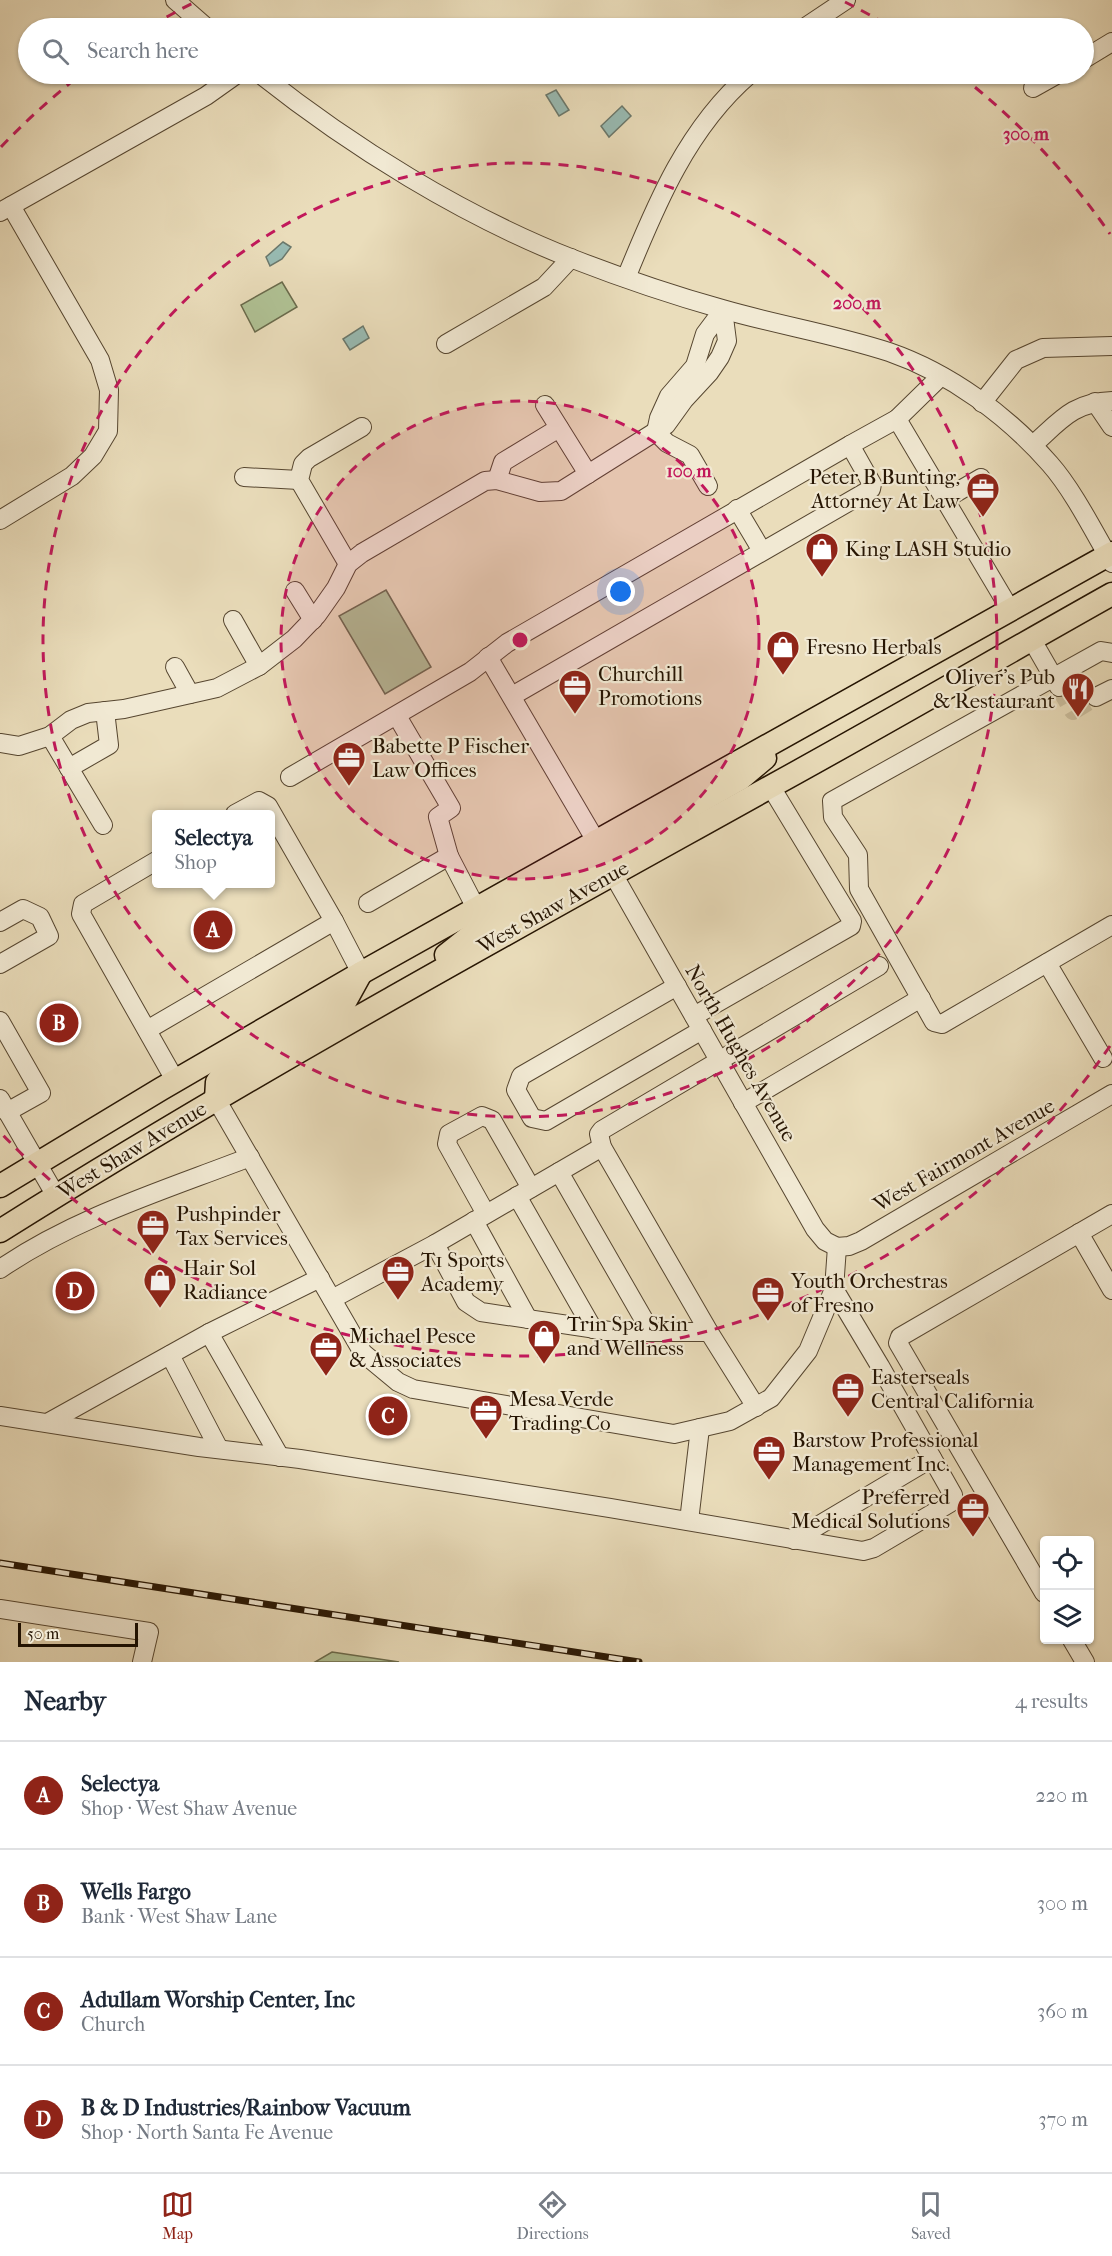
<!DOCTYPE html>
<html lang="en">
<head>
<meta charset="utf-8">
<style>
	:root { --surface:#fff; --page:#f2f2f3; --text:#1f2937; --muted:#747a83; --line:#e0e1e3; --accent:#8f2418 }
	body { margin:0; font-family:"IM FELL French Canon",serif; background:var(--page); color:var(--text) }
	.controls { position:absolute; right:18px; bottom:18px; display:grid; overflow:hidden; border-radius:6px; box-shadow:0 2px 4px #0004 }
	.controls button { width:54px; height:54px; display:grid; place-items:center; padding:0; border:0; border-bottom:2px solid var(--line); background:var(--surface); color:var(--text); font:30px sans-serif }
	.scale { position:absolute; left:18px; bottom:15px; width:120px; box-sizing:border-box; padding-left:6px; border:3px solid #251402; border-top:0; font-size:16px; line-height:21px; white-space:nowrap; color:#251402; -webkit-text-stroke:4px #f1e9d3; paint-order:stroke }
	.you { position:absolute; left:621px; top:592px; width:21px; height:21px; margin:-15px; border:4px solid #fff; border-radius:50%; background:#1a73e8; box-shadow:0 0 0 9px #1a73e833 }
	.badge { display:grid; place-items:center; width:39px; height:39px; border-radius:50%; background:var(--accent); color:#fff; font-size:20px; font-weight:700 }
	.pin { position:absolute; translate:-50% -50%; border:3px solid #fff; box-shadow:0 2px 6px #0006 }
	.popup { position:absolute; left:152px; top:810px; width:123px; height:78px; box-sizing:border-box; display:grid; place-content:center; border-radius:6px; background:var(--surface); filter:drop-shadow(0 2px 4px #0005); font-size:20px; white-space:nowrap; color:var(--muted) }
	.popup b { font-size:22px; color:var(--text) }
	.popup::after { content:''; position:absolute; left:50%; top:100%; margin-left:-12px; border:12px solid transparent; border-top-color:var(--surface) }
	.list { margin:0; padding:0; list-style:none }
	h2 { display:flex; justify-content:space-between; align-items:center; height:78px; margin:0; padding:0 24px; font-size:26px }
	h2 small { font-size:20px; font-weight:400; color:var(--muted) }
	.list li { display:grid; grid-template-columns:39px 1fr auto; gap:18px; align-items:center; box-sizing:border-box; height:108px; padding:0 24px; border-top:2px solid var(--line) }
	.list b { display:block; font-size:22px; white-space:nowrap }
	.list p { margin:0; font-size:20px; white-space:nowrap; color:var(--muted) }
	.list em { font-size:20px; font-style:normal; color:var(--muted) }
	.icon { flex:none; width:33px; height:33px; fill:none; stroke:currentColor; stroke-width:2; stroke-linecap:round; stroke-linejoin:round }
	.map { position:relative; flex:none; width:1112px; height:1662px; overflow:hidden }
	.search { position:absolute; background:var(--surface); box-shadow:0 2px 4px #0004; left:18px; right:18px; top:18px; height:66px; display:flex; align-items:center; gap:15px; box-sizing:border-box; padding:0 21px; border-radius:33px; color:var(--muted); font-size:22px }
	.sheet { height:510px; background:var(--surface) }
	nav { display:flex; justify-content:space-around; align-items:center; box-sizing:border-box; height:84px; border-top:2px solid var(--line); background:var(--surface); font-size:16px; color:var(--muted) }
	nav a { display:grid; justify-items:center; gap:3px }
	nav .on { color:var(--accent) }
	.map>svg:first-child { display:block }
	.green { fill:#b0c295; stroke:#6a6b4c; stroke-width:1.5 }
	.water { fill:#98bbb3; stroke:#6a786c; stroke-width:1.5 }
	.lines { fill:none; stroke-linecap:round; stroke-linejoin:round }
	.minor-tunnel { stroke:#ccbf9f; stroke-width:18; stroke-dasharray:18 9; stroke-linecap:butt }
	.minor-casing { stroke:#564630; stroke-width:20 }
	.major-casing { stroke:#251402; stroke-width:25 }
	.minor { stroke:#f1e9d3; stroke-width:18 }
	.major { stroke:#eaddbb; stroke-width:22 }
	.rail-casing { stroke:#251402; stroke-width:7 }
	.rail { stroke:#f1e9d3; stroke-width:4.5; stroke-dasharray:14; stroke-linecap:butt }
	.ring { fill:none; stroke:#c2185b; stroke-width:3; stroke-dasharray:10 8 }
	.labels { text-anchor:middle; stroke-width:4.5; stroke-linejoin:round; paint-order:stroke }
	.poi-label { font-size:21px; fill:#251402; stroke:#f1e9d3; text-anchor:start }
	.street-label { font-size:21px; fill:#251402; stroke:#f1e9d3 }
	.centre { fill:#c2185b; stroke:#f1e9d3; stroke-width:3 }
	.ring-label { font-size:18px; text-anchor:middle; font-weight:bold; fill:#c2185b; stroke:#f1e9d3; stroke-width:4.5; stroke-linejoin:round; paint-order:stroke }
</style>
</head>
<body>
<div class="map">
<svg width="1112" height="1662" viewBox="0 0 1112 1662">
	<rect width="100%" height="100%" fill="#eaddbb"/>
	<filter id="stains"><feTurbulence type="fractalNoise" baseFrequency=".00333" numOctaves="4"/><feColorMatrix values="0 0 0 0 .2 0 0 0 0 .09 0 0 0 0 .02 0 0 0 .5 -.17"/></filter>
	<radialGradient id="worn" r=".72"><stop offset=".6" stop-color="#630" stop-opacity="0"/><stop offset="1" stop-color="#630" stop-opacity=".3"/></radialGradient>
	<!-- green -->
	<g class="green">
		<polygon points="282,282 297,307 255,332 241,305"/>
		<polygon points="386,590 431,667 385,694 339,616"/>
		<polygon points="332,1652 399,1662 315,1662"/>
	</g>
	<!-- water -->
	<g class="water">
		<polygon points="556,90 569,110 559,116 546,95"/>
		<polygon points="622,106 631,116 609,137 601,126"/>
		<polygon points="283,242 291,247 282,259 270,266 266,257"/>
		<polygon points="363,326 369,338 350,350 343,339"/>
	</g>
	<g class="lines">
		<!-- minor-tunnel -->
		<polyline class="minor-tunnel" points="1059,687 1073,711 1096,697"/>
		<!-- minor casing -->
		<g class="minor-casing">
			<g id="minor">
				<polyline points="175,0 207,28"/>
				<polyline points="804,28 846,0"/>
				<polyline points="1084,59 1112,42"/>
				<path d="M260,74C352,147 463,216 573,259C622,278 672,295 722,309C777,325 834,334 889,352C950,373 1008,416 1050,464C1073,490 1094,532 1112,563"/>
				<polyline points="1033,88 1058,74"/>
				<polyline points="0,212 206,96 237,74"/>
				<path d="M626,278C656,204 688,127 750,74"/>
				<polyline points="446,344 544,287 571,258"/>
				<polyline points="1095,402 1112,427"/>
				<polyline points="982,403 1016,360 1043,348 1112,346"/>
				<polyline points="545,405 588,474"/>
				<polyline points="897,419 941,376"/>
				<polyline points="656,432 659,418 669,396 695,366 705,334 723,310"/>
				<polyline points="656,432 667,443 690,455 708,486"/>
				<path d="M1033,445C1060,421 1073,402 1112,401"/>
				<polyline points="244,477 299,480"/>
				<polyline points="497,480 503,462 559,428"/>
				<polyline points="945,499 981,478"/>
				<polyline points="737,509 762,551"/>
				<polyline points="0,520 72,476 93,456 108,431 109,390 100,360 11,206"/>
				<polyline points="348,564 299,480 303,464 309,458 362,427"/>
				<polyline points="295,591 313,620"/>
				<polyline points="233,620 259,666"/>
				<polyline points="1032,640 1059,687"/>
				<polyline points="1112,653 1101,651 832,801 833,817 858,855 859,889 934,1022 942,1024 1112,925"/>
				<polyline points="488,657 596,841"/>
				<polyline points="175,667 190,694"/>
				<polyline points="512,696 871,489 872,484 850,445 897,419 1011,611"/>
				<polyline points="1096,697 1112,689"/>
				<polyline points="397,716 451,808 438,817 449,856"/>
				<polyline points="50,736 103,825"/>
				<polyline points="0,743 19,746 50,736 71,720 88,713 124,709 217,688 259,666 294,639 317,615 336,588 348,564 362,553 485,481 497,480 540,492 561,491 666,425 684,400 709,373 720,357 727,341 723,310"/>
				<polyline points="69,768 109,745 105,711"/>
				<polyline points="290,777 470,672 507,643 850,445"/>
				<polyline points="235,814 259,801 268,806 334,921 361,973"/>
				<polyline points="156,861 83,904 81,914 175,1080"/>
				<polyline points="613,874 815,1229 825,1241 837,1247"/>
				<polyline points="368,903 449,856 476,908"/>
				<polyline points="0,922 23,909 40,917 49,936 0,964"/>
				<polyline points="1047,963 1103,1058"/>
				<polyline points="677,986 521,1076 516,1090 532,1118 546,1121 702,1030"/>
				<polyline points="694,1016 851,926 852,921 771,787"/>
				<polyline points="0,1021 41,1093 7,1112"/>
				<polyline points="147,1030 334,921"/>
				<polyline points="0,1099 56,1196"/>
				<polyline points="216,1099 363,1353 398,1382 413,1389 674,1434 730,1421 771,1398 808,1351 834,1289 837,1247"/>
				<polyline points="743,1103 921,998"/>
				<polyline points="559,1172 651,1332"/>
				<polyline points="517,1196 593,1329"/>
				<polyline points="486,1214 447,1144 449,1134 482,1116 492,1120 531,1188"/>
				<polyline points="474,1221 528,1319"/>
				<polyline points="1079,1233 1112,1290"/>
				<polyline points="435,1244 602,1147"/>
				<polyline points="837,1247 849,1246 861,1241 1112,1094"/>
				<path d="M0,1269C76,1217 165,1190 250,1157"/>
				<polyline points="332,1299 435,1244 466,1302 481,1312 616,1332 709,1332 602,1147 599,1134 602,1130 879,966"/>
				<polyline points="709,1332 756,1407"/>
				<polyline points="209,1333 280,1457"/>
				<polyline points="170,1355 219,1449"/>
				<polyline points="0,1416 199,1447 300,1459 610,1508 863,1551 874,1548 950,1503 953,1495 880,1366 834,1289"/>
				<polyline points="49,1422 209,1333 320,1278"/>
				<polyline points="689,1521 700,1428"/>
				<polyline points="794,1540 932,1458"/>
				<polyline points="1044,1593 898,1343 900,1337 1112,1214"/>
				<polyline points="0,1609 149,1632 142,1662"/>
				<polyline points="1072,1640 1085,1662"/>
			</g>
		</g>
		<!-- major casing -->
		<g class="major-casing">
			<g id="major">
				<polyline points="613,874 612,860 620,847 740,779 765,758"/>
				<polyline points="446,955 470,936 589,868 599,857 596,841"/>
				<polyline points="216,1099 217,1082 227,1070 345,1002 361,973"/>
				<polyline points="0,1186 161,1089 361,973 1112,553"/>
				<path d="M0,1231C251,1073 511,931 770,787C885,724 998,658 1112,594"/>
			</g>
		</g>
		<!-- minor -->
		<use href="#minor" class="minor"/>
		<!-- major -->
		<use href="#major" class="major"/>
		<!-- rail casing -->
		<g class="rail-casing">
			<polyline id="rail" points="0,1563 639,1662"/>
		</g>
		<!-- rail -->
		<use href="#rail" class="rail"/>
	</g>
	<!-- distance rings -->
	<circle cx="520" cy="640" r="239" fill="#c2185b" fill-opacity=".12"/>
	<g class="ring">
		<circle cx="520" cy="640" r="239"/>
		<circle cx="520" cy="640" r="477"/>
		<path d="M1110 1046A716 716 0 0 1 1 1133M1 147A716 716 0 0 1 79 76M151 26A716 716 0 0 1 195 2M845 2A716 716 0 0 1 889 26M961 76A716 716 0 0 1 1110 234"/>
	</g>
	<!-- icons -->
	<defs>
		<g id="office-pin" transform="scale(1.725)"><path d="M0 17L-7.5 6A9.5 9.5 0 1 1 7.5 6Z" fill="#8f2418" stroke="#f1e9d3"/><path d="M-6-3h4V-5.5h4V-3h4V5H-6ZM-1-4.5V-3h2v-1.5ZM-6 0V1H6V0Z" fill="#fff"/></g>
		<g id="shop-pin" transform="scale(1.725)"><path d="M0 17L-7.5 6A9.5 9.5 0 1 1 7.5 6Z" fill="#8f2418" stroke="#f1e9d3"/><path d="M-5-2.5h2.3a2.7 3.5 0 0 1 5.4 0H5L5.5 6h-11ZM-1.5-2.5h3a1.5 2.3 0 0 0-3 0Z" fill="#fff"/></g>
		<g id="restaurant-pin" transform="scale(1.725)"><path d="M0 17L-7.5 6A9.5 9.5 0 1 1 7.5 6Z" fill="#8f2418" stroke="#f1e9d3"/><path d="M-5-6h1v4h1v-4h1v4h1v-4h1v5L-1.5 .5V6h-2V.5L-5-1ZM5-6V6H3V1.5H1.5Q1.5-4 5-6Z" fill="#fff"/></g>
	</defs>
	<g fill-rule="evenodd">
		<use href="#office-pin" x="983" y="489"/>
		<use href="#shop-pin" x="822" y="549"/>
		<use href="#shop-pin" x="783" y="647"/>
		<use href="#office-pin" x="575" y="686"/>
		<use href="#restaurant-pin" x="1078" y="689"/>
		<use href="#office-pin" x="349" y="758"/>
		<use href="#office-pin" x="153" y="1226"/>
		<use href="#office-pin" x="398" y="1272"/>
		<use href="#shop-pin" x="160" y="1280"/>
		<use href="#office-pin" x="768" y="1293"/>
		<use href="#shop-pin" x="544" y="1336"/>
		<use href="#office-pin" x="326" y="1348"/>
		<use href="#office-pin" x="848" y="1389"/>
		<use href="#office-pin" x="486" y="1411"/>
		<use href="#office-pin" x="769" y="1452"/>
		<use href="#office-pin" x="973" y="1509"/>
	</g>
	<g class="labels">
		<!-- poi labels -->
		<g class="poi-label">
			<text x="960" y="484" text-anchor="end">Peter B Bunting,<tspan x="960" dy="24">Attorney At Law</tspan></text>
			<text x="845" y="556">King LASH Studio</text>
			<text x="806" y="654">Fresno Herbals</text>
			<text x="598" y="681">Churchill<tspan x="598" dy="24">Promotions</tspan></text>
			<text x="1055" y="684" text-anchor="end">Oliver's Pub<tspan x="1055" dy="24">&amp; Restaurant</tspan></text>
			<text x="372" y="753">Babette P Fischer<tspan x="372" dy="24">Law Offices</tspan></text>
			<text x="176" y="1221">Pushpinder<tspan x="176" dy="24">Tax Services</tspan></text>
			<text x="421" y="1267">T1 Sports<tspan x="421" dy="24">Academy</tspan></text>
			<text x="183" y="1275">Hair Sol<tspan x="183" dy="24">Radiance</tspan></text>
			<text x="791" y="1288">Youth Orchestras<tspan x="791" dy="24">of Fresno</tspan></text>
			<text x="567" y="1331">Trin Spa Skin<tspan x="567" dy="24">and Wellness</tspan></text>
			<text x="349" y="1343">Michael Pesce<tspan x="349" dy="24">&amp; Associates</tspan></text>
			<text x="871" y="1384">Easterseals<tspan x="871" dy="24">Central California</tspan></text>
			<text x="509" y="1406">Mesa Verde<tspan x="509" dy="24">Trading Co</tspan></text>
			<text x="792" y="1447">Barstow Professional<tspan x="792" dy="24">Management Inc.</tspan></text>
			<text x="950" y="1504" text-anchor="end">Preferred<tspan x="950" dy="24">Medical Solutions</tspan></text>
		</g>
		<!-- street labels -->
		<g class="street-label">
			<text transform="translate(553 907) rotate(-29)" y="7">West Shaw Avenue</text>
			<text transform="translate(741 1053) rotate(60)" y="7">North Hughes Avenue</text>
			<text transform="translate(132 1150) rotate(-31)" y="7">West Shaw Avenue</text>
			<text transform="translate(964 1155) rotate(-30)" y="7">West Fairmont Avenue</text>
		</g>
	</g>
	<circle cx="520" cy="640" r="9" class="centre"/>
	<g class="ring-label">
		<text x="1026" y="140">300 m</text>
		<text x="857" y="309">200 m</text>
		<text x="689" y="477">100 m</text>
	</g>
	<rect width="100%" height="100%" filter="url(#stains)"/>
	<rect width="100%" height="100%" fill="url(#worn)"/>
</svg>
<div class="controls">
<button><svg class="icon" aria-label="locate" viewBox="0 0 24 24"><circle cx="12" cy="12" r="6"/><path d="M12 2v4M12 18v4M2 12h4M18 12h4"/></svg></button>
<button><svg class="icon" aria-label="layers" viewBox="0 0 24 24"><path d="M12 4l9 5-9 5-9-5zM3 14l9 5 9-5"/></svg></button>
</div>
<div class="scale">50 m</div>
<div class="you"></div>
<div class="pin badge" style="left:213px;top:930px">A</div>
<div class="popup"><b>Selectya</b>Shop</div>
<div class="pin badge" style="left:59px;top:1023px">B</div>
<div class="pin badge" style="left:388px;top:1416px">C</div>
<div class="pin badge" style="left:75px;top:1291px">D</div>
<div class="search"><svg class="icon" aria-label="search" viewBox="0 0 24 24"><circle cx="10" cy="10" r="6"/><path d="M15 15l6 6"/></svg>Search here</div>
</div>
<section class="sheet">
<h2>Nearby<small>4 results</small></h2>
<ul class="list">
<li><span class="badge">A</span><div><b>Selectya</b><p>Shop · West Shaw Avenue</p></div><em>220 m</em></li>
<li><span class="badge">B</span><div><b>Wells Fargo</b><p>Bank · West Shaw Lane</p></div><em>300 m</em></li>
<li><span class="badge">C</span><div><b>Adullam Worship Center, Inc</b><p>Church</p></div><em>360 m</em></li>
<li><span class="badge">D</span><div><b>B &amp; D Industries/Rainbow Vacuum</b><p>Shop · North Santa Fe Avenue</p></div><em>370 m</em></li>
</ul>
</section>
<nav>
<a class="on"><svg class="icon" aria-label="map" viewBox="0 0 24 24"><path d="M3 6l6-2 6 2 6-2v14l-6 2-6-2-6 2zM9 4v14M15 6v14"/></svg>Map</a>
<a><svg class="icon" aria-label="directions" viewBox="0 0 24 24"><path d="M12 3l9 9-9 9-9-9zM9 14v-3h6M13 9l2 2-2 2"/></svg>Directions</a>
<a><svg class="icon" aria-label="saved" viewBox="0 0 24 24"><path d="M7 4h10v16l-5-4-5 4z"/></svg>Saved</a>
</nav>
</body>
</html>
